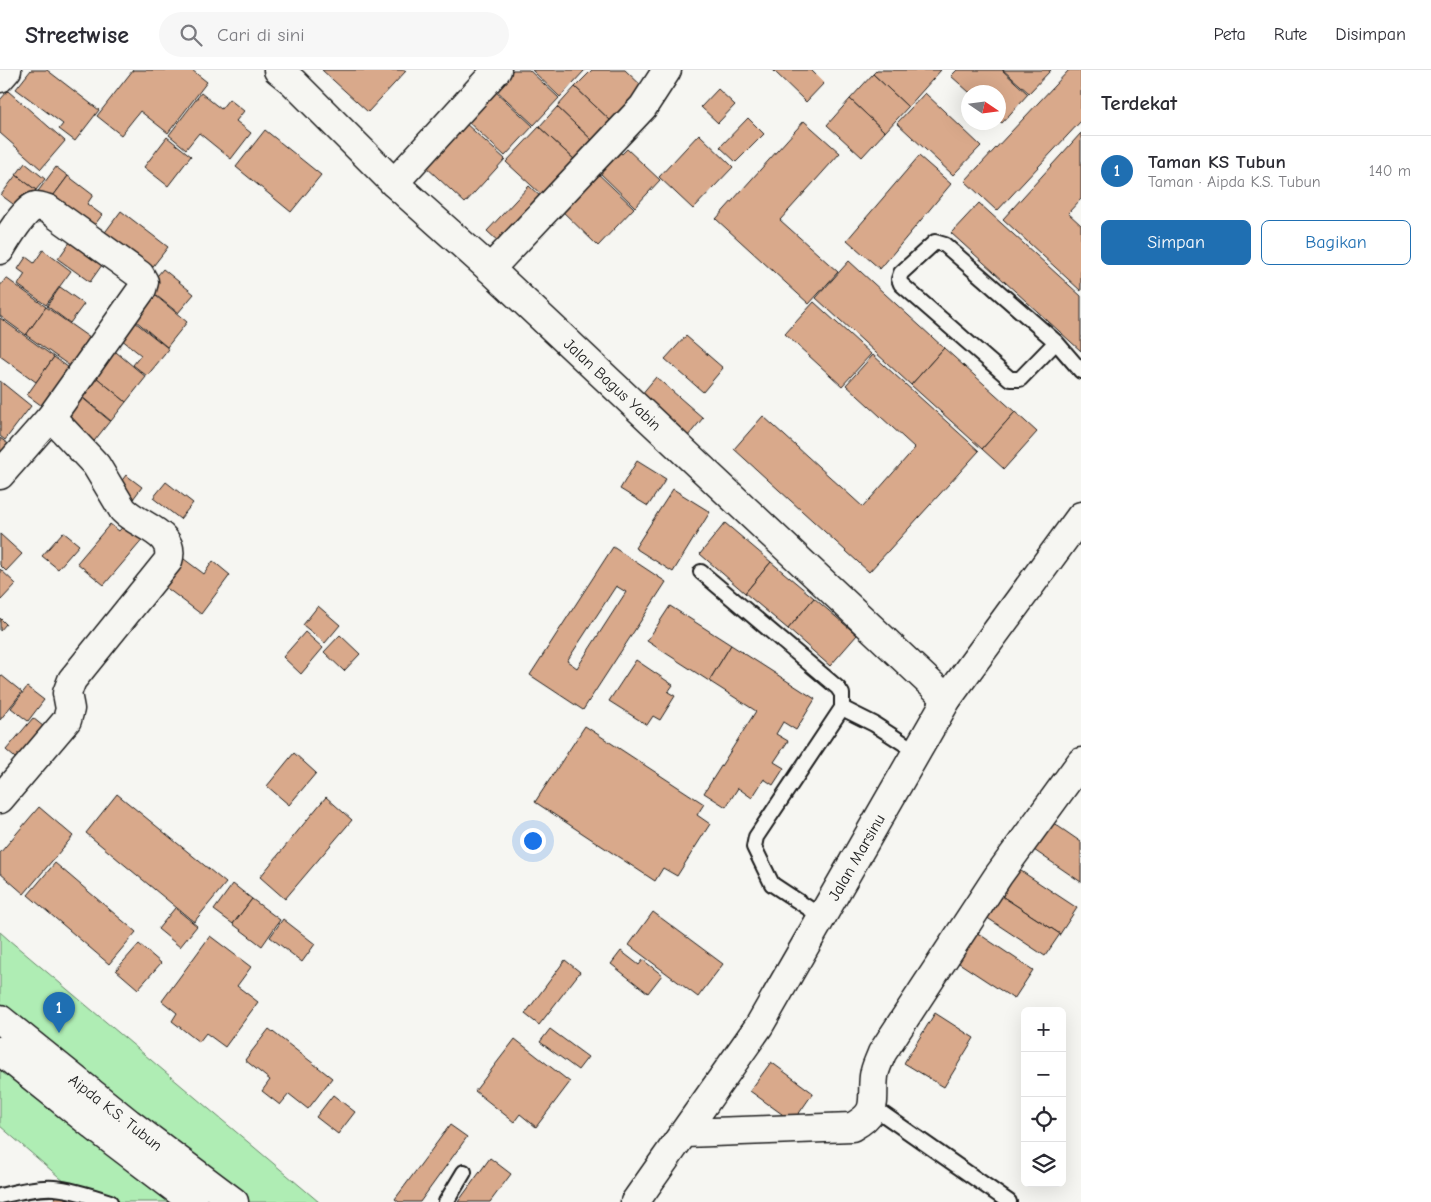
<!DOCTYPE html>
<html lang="id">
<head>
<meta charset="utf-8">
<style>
	:root { --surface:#fff; --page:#f7f7f7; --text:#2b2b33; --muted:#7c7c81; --line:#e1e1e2; --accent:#1f6fb2 }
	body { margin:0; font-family:"Comic Neue",sans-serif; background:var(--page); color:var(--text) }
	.controls { position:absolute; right:15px; bottom:15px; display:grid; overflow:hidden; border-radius:8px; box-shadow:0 5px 20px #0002 }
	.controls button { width:45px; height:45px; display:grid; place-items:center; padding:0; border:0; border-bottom:1px solid var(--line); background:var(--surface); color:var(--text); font:25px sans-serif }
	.compass { position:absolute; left:961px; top:15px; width:45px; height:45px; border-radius:50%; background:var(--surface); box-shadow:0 5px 20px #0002; rotate:103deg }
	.you { position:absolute; left:532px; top:770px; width:18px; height:18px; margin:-12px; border:4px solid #fff; border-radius:50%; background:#1a73e8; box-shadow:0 0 0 8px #1a73e833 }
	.badge { display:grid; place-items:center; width:32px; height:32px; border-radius:50%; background:var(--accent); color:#fff; font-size:16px; font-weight:700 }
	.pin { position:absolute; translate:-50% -41px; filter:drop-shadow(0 1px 2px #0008) }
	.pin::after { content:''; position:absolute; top:26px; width:18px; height:15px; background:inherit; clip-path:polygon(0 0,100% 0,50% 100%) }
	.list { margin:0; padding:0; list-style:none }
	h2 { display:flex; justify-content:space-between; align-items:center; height:65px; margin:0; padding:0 20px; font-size:21px }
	h2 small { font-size:16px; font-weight:400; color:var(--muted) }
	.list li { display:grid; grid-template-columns:32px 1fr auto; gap:15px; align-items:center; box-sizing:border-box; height:70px; padding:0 20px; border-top:1px solid var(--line) }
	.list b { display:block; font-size:19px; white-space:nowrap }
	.list p { margin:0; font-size:16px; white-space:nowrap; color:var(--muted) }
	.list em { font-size:16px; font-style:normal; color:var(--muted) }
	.actions { display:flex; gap:10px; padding:15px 20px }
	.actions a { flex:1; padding:11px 0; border:1px solid var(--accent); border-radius:8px; text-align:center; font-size:18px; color:var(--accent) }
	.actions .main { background:var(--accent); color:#fff }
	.icon { flex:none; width:28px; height:28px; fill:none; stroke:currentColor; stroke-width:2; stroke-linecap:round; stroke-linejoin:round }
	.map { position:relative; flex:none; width:1081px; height:1132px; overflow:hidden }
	header { display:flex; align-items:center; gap:30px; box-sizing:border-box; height:70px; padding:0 25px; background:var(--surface); border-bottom:1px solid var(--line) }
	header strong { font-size:24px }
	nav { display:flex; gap:28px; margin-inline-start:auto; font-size:18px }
	.search { width:350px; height:45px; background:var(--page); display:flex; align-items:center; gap:12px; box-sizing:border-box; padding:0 18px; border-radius:28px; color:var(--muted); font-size:19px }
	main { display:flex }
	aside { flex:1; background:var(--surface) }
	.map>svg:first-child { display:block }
	.green { fill:#afedb4; stroke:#668468 }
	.building { fill:#d9a98b; stroke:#1c1c1c; fill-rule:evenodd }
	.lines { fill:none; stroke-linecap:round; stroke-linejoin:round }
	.service-casing { stroke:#1c1c1c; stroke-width:18 }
	.minor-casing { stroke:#1c1c1c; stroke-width:31 }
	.tertiary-casing { stroke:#1c1c1c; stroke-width:31 }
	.service { stroke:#f6f6f2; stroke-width:14 }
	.minor { stroke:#f6f6f2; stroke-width:28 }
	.tertiary { stroke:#f6f6f2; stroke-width:28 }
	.labels { text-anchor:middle; stroke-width:4; stroke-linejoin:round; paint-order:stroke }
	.street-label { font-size:16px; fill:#1c1c1c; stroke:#f6f6f2 }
</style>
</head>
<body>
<header>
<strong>Streetwise</strong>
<div class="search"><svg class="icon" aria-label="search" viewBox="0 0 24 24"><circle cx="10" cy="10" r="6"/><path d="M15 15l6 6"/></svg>Cari di sini</div>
<nav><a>Peta</a><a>Rute</a><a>Disimpan</a></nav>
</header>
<main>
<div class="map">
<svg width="1081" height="1132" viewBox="0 0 1081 1132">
	<rect width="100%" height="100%" fill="#f6f6f2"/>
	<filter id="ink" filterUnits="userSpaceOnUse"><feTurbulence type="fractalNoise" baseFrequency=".02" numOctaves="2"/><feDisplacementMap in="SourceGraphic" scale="10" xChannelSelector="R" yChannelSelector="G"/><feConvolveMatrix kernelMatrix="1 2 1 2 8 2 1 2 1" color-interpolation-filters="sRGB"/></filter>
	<g filter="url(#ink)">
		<!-- green -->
		<polygon class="green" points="0,862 9,870 319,1132 88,1132 0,1056"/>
		<!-- building -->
		<g class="building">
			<polygon points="31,0 47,0 99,40 75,71 59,59 63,54 16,19"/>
			<polygon points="133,0 192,0 207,12 168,63 140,41 121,65 97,46"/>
			<polygon points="322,0 405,0 406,1 368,42"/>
			<polygon points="513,0 529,0 559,28 534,55 495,19"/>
			<polygon points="532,0 584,0 584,1 560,27"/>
			<polygon points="592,0 625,0 645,19 613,53 575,17"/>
			<polygon points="773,0 811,0 824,13 806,32"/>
			<polygon points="877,0 941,0 908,37 873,4"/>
			<polygon points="957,0 1002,0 1028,24 1002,53 998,50 998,22 969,22 951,6"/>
			<polygon points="1003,0 1051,0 1029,23"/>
			<polygon points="1069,0 1081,0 1081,51 997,141 965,111"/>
			<polygon points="873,4 908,37 885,62 850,29"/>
			<polygon points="575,17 613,53 595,73 557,37"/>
			<polygon points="718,19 735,35 718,53 701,37"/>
			<polygon points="494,20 533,56 505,86 466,50"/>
			<polygon points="8,21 65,71 41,99 0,63 0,30"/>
			<polygon points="201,23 221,39 229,29 244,41 236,51 251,63 231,89 199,63 186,79 169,65"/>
			<polygon points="925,23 981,76 953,105 897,53"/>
			<polygon points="850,29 885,62 862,87 827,55"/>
			<polygon points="557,37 595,73 577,92 539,57"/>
			<polygon points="748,48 764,64 736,92 720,77"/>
			<polygon points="804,51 840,83 780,150 838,202 809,234 716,149"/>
			<polygon points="465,53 505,89 465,133 425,96"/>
			<polygon points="539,57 577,92 544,127 506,92"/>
			<polygon points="265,60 321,105 291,142 236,97"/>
			<polygon points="1081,63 1081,129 1068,143 1081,155 1081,221 1003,149"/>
			<polygon points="699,64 733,97 693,139 659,107"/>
			<polygon points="167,67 191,86 168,116 144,97"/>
			<polygon points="627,79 660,110 635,137 597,100 617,80 622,84"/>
			<polygon points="919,86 951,114 880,199 847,170"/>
			<polygon points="25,93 45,109 36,120 16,105"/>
			<polygon points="56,97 68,106 48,133 36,124"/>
			<polygon points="592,98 634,138 598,176 557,136"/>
			<polygon points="16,105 36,120 21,140 1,125"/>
			<polygon points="68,106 93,125 87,134 102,145 88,164 48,133"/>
			<polygon points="529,116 542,128 500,173 487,161"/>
			<polygon points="979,133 1081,226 1081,281 951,163"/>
			<polygon points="121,141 168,177 147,204 100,169"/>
			<polygon points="75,165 107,188 90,212 58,189"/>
			<polygon points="43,180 71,201 46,235 18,215 25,204 18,199 26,187 34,193"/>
			<polygon points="849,191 944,278 911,315 816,228"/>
			<polygon points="163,199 194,224 178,243 147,218"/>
			<polygon points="6,208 46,237 26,265 0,246 0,216"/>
			<polygon points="60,217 84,234 70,253 47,236"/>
			<polygon points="149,220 187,252 167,277 129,245"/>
			<polygon points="814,232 871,284 842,316 785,264"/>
			<polygon points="46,237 97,273 77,301 26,265"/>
			<polygon points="0,248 54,287 36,312 0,286"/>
			<polygon points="130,248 169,279 147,306 133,295 141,285 116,265"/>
			<polygon points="686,266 723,298 703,322 665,289"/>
			<polygon points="110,277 146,307 126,332 90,302"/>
			<polygon points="944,278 1015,342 982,379 911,315"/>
			<polygon points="873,285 979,381 869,502 734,379 763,346 863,437 915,378 846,315"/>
			<polygon points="54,287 76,303 49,341 27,325"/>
			<polygon points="90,302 126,332 111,351 75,321"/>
			<polygon points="656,307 703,348 688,366 641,325"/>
			<polygon points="0,311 31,336 5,370 0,366"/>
			<polygon points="79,325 110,351 91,375 60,349"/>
			<polygon points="1015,342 1037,362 1004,399 982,379"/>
			<polygon points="0,368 11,376 0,390"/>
			<polygon points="637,391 666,409 648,436 620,419"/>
			<polygon points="126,405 142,417 130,433 114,421"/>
			<polygon points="166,412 193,433 180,449 153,428"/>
			<polygon points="673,419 710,442 673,502 635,478"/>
			<polygon points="126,453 144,468 104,515 77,493 110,454 119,461"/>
			<polygon points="725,453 771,492 745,523 700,484"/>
			<polygon points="63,462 79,475 58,499 42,486"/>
			<polygon points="0,464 22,484 6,501 0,495"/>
			<path d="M613,477L666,512L583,640L530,605ZM616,516L626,522L577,598L567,591Z"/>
			<polygon points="180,486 204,504 213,491 230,505 201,544 160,513"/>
			<polygon points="771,492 814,528 788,559 745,523"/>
			<polygon points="0,499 16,514 1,530 0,530"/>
			<polygon points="814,528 857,565 830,596 788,559"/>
			<polygon points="318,536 340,555 325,573 303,555"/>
			<polygon points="670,536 731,575 709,611 647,571"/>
			<polygon points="0,548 6,554 0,561"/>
			<polygon points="305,562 323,578 301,604 283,587"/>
			<polygon points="340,565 360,584 344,601 324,582"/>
			<polygon points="731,575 815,629 796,660 783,652 776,664 788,671 774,692 784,698 773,715 764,709 752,728 738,718 726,737 704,723 756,641 709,611"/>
			<polygon points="636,590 673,615 668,622 675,626 660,650 653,646 647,655 609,631"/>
			<polygon points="1,605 22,622 0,650 0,607"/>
			<polygon points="27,617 44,630 28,651 11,638"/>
			<polygon points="33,648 49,661 22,694 6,680"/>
			<polygon points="585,656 704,734 697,745 710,754 677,806 663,798 655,811 535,732"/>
			<polygon points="294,683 316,703 289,735 267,716"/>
			<polygon points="117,724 226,813 194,852 86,763"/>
			<polygon points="326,727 352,750 285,829 260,807"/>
			<polygon points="39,737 73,766 24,824 0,803 0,783"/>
			<polygon points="1049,750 1081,772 1081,812 1031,778"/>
			<polygon points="55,793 136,862 109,894 28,825"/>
			<polygon points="1015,797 1077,838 1060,864 997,823"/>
			<polygon points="233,814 252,829 233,854 214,840"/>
			<polygon points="997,823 1060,864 1045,886 983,845"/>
			<polygon points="252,829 280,850 262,876 233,854"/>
			<polygon points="175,838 197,856 180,877 158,859"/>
			<polygon points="653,842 723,894 698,927 629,875"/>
			<polygon points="283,849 315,874 302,892 270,867"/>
			<polygon points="976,862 1033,900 1014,929 956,891"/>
			<polygon points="210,866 251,897 237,916 258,932 225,977 206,963 199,972 172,951 177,943 162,931"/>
			<polygon points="139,874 161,893 138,919 116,900"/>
			<polygon points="621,881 639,895 643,890 662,905 648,923 611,894"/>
			<polygon points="565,890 580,902 539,955 525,944"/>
			<polygon points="935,943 974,968 944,1017 904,993"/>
			<polygon points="269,959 332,1008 308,1039 289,1024 280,1035 262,1021 270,1010 245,990"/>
			<polygon points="550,959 588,987 578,1000 540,972"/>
			<polygon points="515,969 570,1012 536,1057 520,1044 514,1052 475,1021"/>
			<polygon points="771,992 813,1023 793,1052 750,1021"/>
			<polygon points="333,1025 355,1042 338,1064 316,1047"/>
			<polygon points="450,1055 467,1067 420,1132 399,1132 395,1129"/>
			<polygon points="490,1088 511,1104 490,1132 458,1132"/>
			<polygon points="59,1123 71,1132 52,1132"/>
		</g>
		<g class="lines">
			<!-- service casing -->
			<g class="service-casing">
				<g id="service">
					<polyline points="1056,272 1020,309 1010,309 901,214 899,209 901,203 935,172 945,175 1056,272 1081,301"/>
					<polyline points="701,502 838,618 842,624 842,638 756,767 754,777 772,814 822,847"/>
					<polyline points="842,638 874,654 917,682"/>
					<polyline points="873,1037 1009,1132"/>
					<path d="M0,1126C17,1122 36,1117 54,1118C69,1119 95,1127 110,1132"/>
					<polyline points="446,1132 464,1102"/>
				</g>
			</g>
			<!-- minor casing -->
			<g class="minor-casing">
				<g id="minor">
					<polyline points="278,0 293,12 394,113 490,199 947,629"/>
					<polyline points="0,8 7,0"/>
					<polyline points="394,113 497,0"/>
					<path d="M0,180C6,170 26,137 36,136C40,136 45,138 48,139L140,205L144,212L142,219L51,347L0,405"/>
					<polyline points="490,199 643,37 667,0"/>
					<path d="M0,729L67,650L70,639L67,623L72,610L168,491C177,463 140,457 123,440L96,395L51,347"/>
					<path d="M684,1063L852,1057C880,1042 871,1032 874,1006C875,998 879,991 882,983L998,806L1081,692"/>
				</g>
			</g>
			<!-- tertiary casing -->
			<g class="tertiary-casing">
				<g id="tertiary">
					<polyline points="0,949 129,1053 234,1132"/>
					<polyline points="0,981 114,1072 193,1132"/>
					<polyline points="635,1132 759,956 947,629 1081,446"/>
				</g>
			</g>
			<!-- service -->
			<use href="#service" class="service"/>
			<!-- minor -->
			<use href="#minor" class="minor"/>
			<!-- tertiary -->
			<use href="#tertiary" class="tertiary"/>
		</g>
	</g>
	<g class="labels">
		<!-- street labels -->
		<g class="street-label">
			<text transform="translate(613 314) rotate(43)" y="6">Jalan Bagus Yabin</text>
			<text transform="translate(856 787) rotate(-60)" y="6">Jalan Marsinu</text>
			<text transform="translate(116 1042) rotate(38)" y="6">Aipda K.S. Tubun</text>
		</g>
	</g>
</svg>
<div class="controls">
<button>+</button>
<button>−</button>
<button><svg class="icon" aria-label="locate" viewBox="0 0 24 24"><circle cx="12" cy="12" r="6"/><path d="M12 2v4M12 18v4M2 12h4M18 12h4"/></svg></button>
<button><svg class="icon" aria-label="layers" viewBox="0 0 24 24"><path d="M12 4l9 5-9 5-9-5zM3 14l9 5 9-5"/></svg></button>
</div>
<svg class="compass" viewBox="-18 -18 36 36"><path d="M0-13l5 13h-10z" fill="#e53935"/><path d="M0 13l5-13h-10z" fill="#7c7c81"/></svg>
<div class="you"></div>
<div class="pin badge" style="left:59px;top:963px">1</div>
</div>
<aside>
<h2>Terdekat<small></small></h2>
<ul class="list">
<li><span class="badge">1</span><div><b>Taman KS Tubun</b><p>Taman · Aipda K.S. Tubun</p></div><em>140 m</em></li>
</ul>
<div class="actions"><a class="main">Simpan</a><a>Bagikan</a></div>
</aside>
</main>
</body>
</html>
